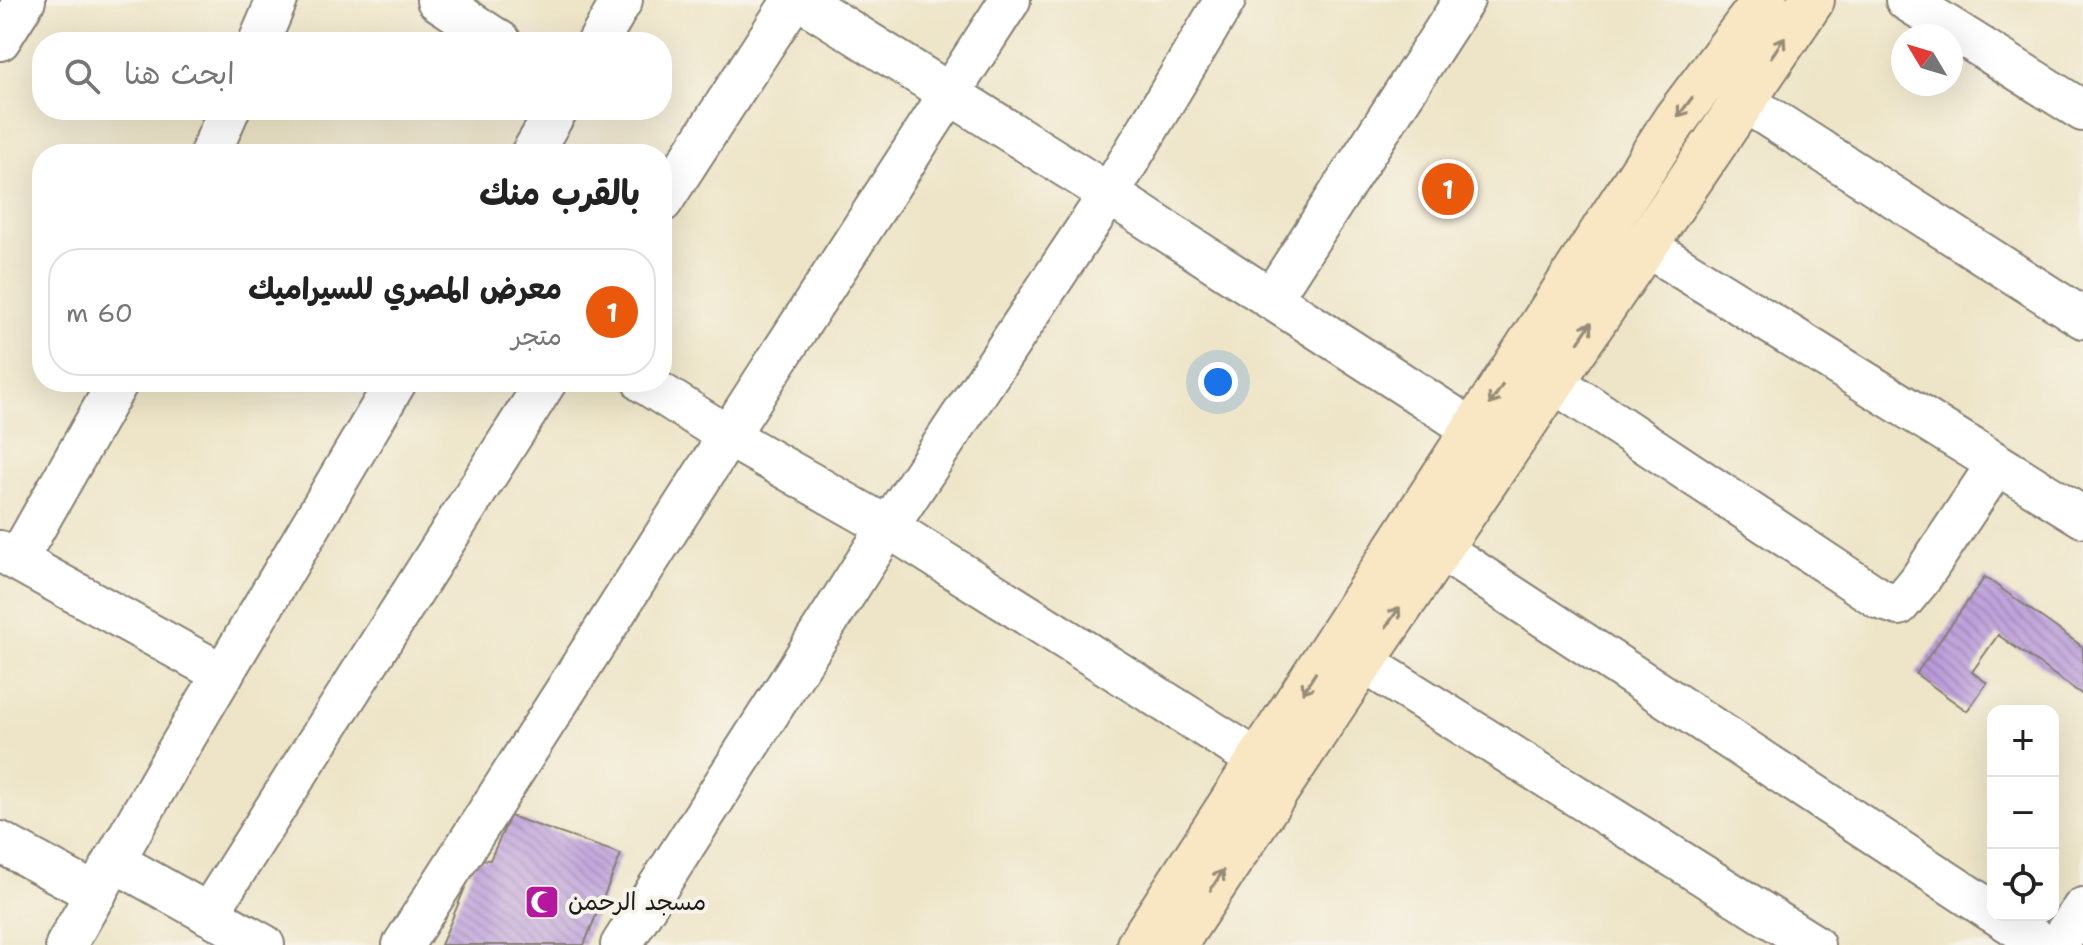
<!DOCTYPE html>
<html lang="ar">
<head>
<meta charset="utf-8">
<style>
	:root { --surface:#fff; --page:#f2f2f2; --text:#222; --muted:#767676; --line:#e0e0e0; --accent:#ea580c }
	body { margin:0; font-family:"Shantell Sans","Playpen Sans Arabic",sans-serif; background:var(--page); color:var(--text); direction:rtl }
	.controls { position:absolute; right:24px; bottom:24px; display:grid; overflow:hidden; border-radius:16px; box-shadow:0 8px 32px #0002 }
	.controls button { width:72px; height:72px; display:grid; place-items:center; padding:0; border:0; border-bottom:2px solid var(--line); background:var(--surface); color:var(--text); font:40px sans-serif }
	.compass { position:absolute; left:1891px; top:24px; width:72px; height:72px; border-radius:50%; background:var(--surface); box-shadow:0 8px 32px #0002; rotate:308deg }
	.you { position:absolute; left:1218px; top:382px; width:28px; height:28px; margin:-20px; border:6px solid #fff; border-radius:50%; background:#1a73e8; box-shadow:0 0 0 12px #1a73e833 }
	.badge { display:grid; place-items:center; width:52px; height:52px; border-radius:50%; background:var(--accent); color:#fff; font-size:26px; font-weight:700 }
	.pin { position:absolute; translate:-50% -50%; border:4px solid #fff; box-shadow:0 2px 8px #0006 }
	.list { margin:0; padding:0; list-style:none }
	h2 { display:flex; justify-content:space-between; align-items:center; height:104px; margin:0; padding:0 32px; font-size:34px }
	h2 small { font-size:26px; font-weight:400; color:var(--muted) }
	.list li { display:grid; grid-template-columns:52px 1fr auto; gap:24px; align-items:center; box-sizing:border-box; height:128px; margin:0 16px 16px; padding:0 16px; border:2px solid var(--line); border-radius:32px }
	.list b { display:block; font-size:30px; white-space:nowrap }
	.list p { margin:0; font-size:26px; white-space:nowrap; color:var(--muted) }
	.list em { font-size:26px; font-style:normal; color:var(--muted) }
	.icon { flex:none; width:44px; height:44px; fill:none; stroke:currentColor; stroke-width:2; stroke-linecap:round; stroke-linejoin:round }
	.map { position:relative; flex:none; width:2083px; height:945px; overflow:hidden; direction:ltr }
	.search { position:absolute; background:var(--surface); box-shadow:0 8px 32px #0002; left:32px; top:32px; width:640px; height:88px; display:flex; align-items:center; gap:20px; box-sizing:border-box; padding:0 28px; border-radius:32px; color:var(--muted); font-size:30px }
	.panel { position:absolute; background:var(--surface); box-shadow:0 8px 32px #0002; left:32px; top:144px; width:640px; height:248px; border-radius:32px; direction:rtl }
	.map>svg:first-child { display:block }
	.building { fill:url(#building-back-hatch) }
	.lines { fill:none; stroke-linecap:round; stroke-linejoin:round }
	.minor-casing { stroke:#858072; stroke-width:44 }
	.secondary-casing { stroke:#858072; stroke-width:48 }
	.minor { stroke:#fff; stroke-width:40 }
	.secondary { stroke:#f9e7c3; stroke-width:44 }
	.oneway { stroke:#968c78 }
	.labels { text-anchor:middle; stroke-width:8; stroke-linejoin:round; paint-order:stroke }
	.poi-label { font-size:24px; fill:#1c1c1c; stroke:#f7f3e8; text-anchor:start }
</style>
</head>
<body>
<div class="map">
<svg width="2083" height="945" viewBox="0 0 2083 945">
	<defs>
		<pattern id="building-back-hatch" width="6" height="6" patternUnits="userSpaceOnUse" patternTransform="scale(2)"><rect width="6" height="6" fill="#b99ada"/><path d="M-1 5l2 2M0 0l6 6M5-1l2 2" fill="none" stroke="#967db0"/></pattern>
	</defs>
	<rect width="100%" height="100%" fill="#f7f3e8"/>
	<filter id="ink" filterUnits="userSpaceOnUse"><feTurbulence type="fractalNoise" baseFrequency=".0125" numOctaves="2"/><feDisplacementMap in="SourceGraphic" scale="16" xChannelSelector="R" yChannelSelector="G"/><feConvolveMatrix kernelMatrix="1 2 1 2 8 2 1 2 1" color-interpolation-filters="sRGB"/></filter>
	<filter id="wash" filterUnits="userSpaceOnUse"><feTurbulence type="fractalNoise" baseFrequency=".006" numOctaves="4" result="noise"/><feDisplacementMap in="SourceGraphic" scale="32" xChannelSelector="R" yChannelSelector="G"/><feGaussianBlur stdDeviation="1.8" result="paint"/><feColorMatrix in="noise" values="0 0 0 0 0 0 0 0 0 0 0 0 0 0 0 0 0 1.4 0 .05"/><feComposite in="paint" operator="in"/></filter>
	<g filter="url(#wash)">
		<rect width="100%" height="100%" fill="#eee5c8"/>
		<g id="blocks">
			<!-- building -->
			<g class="building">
				<polygon points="1985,577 2083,647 2083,695 1998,635 1972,672 1987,683 1967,711 1916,674"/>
				<polygon points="510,816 621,854 584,945 441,945 477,859 490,860"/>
			</g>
		</g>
	</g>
	<g filter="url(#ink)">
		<use href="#blocks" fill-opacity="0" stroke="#858072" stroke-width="2"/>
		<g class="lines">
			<!-- minor casing -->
			<g class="minor-casing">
				<g id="minor">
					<polyline points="437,0 501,42"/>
					<polyline points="801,0 1109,194 1474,430"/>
					<polyline points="1906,0 2083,111"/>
					<polyline points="0,40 25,0"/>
					<polyline points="259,42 277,0"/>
					<polyline points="598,42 622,0"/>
					<polyline points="1742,100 2083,318"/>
					<polyline points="210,154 229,110"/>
					<polyline points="531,154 557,110"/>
					<polyline points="662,202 793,0"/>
					<polyline points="1644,245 2083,517"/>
					<polyline points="1271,299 1464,0"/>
					<polyline points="1552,381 1880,599 1899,605 1919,581 1997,464"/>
					<polyline points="643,382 728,436 888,527 1259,761"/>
					<polyline points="1439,548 1993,912"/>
					<polyline points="0,551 223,674"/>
					<polyline points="17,560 118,382"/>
					<polyline points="1363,662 1814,945"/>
					<polyline points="0,842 96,894"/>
					<polyline points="114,861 264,945"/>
					<polyline points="208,914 546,382"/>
					<polyline points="1998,915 2044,945"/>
					<polyline points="66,945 176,753 396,382"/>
					<polyline points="403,945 728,436 1010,0"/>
					<polyline points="621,945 888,527 1109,194 1225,0"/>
					<polyline points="2057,945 2083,908"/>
				</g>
			</g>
			<!-- secondary casing -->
			<g class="secondary-casing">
				<g id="secondary">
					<polyline points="1139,945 1675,120 1765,0"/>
					<polyline points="1174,945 1336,701 1812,0"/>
				</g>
			</g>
			<!-- minor -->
			<use href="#minor" class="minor"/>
			<!-- secondary -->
			<use href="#secondary" class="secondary"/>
		</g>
		<!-- one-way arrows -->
		<defs><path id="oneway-shaft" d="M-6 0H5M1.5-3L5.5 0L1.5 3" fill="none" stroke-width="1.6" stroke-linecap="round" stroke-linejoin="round" transform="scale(2)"/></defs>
		<g class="oneway">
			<use href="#oneway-shaft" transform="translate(1778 47) rotate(-56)"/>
			<use href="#oneway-shaft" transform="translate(1685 107) rotate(127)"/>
			<use href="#oneway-shaft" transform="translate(1585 332) rotate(-56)"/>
			<use href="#oneway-shaft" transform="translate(1496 395) rotate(123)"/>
			<use href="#oneway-shaft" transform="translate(1393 617) rotate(-56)"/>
			<use href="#oneway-shaft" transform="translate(1309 683) rotate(123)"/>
			<use href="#oneway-shaft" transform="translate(1217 880) rotate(-57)"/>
		</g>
	</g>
	<!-- icons -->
	<defs>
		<g id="mosque-square" transform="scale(1.8)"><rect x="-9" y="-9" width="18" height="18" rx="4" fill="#b5179e" stroke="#f7f3e8"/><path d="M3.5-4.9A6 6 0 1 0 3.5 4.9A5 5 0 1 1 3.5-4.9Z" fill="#fff"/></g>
	</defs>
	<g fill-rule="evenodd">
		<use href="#mosque-square" x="542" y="902"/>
	</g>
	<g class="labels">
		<!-- poi labels -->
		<g class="poi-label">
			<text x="568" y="910">مسجد الرحمن</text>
		</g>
	</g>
</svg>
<div class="controls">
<button>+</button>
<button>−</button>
<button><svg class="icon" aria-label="locate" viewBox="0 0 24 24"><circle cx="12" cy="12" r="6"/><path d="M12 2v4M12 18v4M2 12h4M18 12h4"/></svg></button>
</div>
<svg class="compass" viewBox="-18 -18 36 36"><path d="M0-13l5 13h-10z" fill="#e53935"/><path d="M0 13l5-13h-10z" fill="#767676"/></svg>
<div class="you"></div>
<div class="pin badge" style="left:1448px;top:189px">1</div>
<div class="search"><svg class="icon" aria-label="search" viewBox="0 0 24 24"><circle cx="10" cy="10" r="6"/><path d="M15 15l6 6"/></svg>ابحث هنا</div>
<section class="panel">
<h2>بالقرب منك<small></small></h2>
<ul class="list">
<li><span class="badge">1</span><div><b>معرض المصري للسيراميك</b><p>متجر</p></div><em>60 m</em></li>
</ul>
</section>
</div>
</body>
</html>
